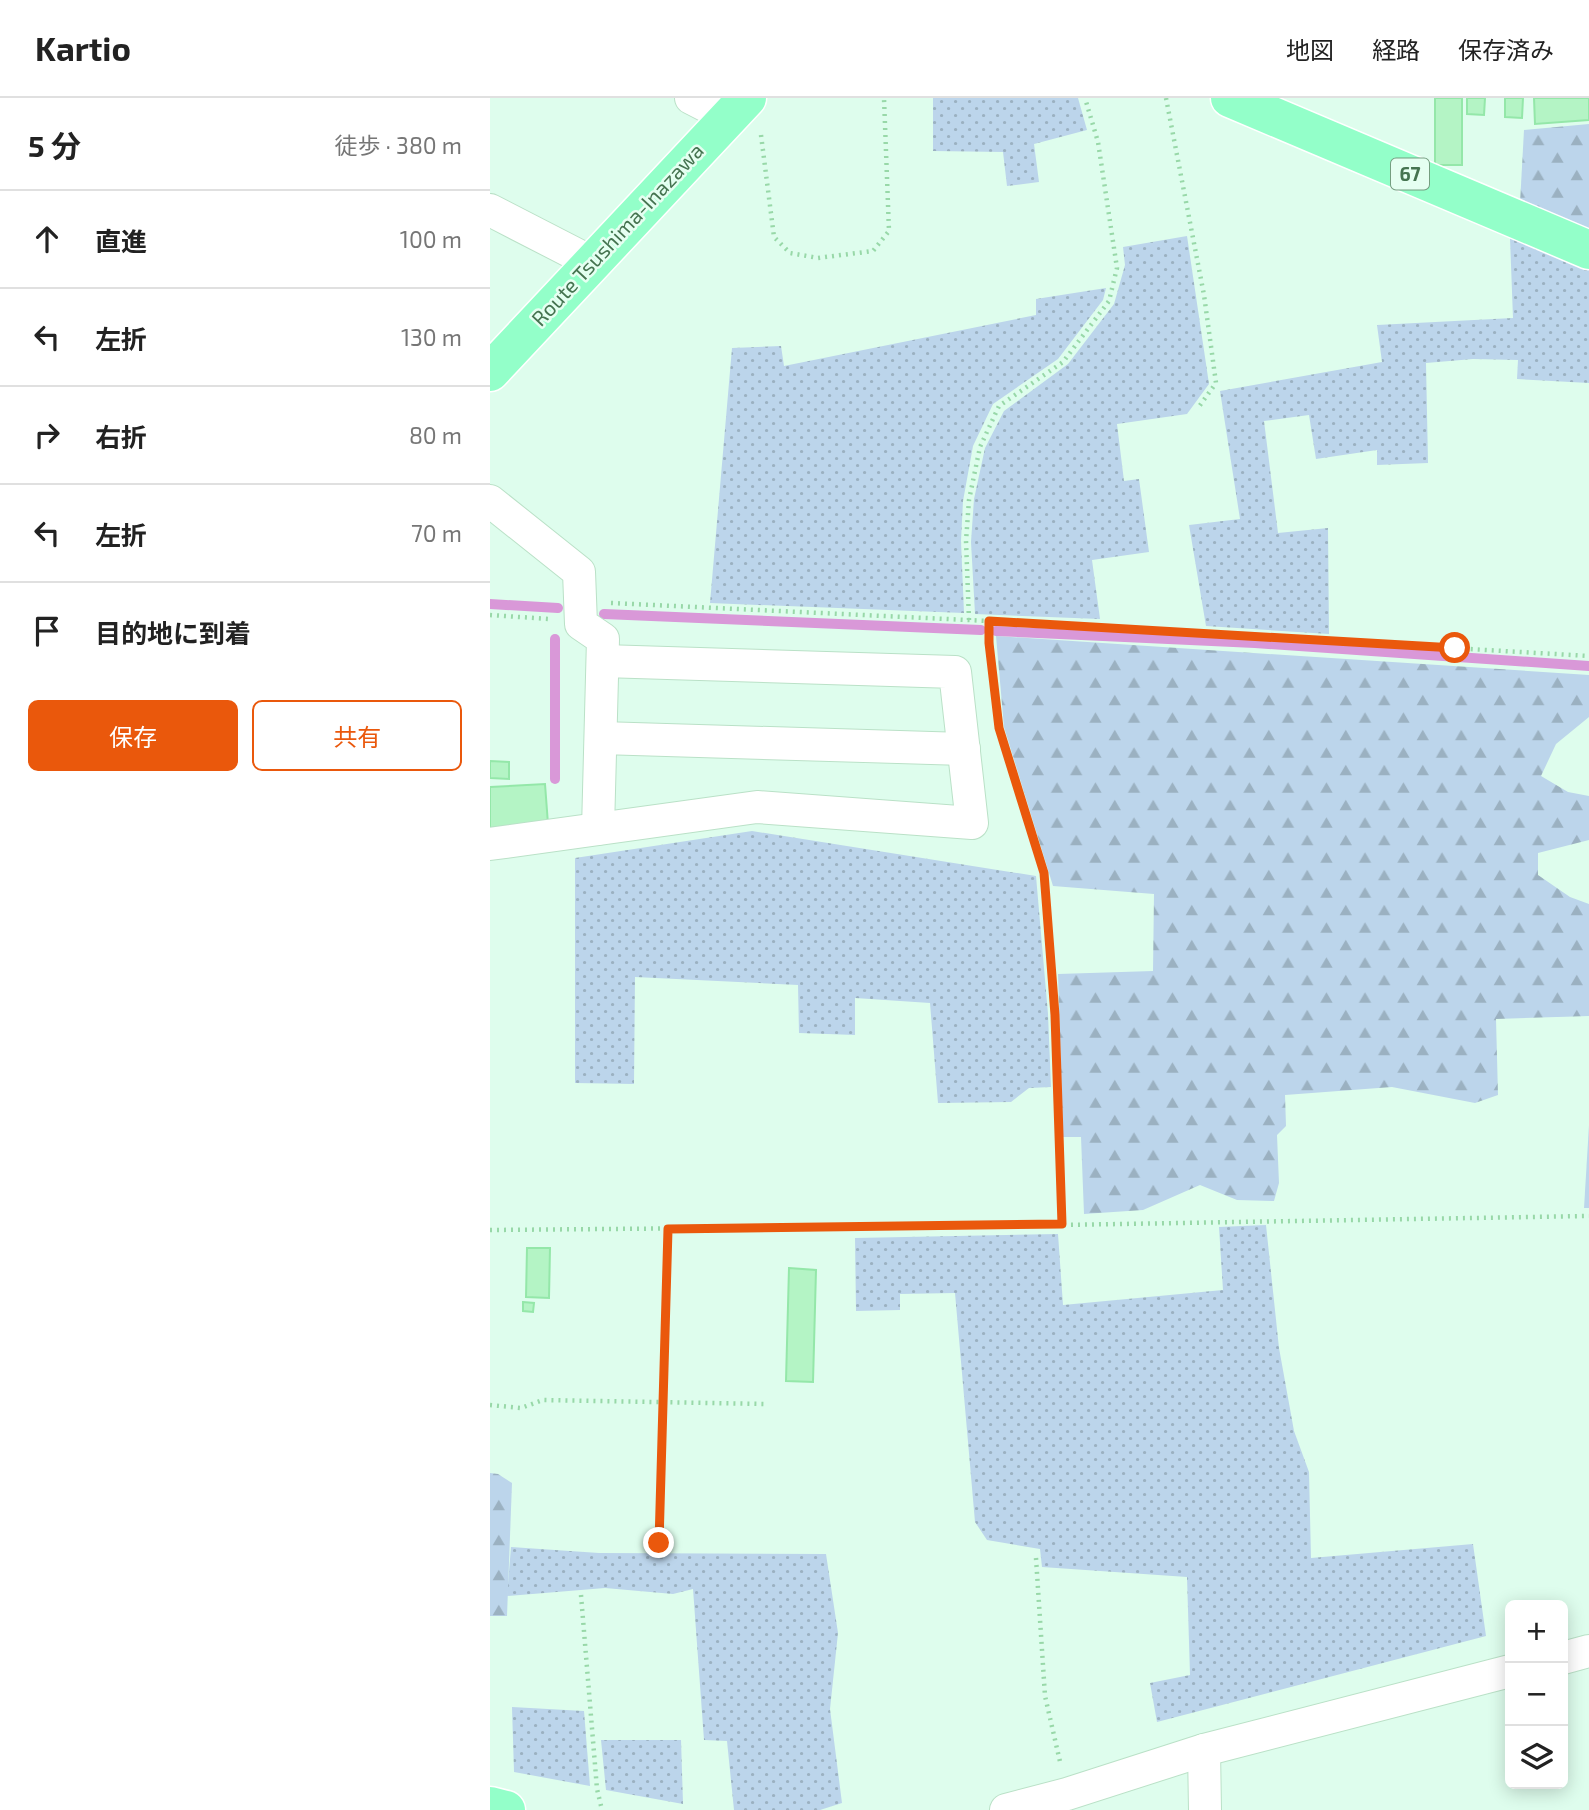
<!DOCTYPE html>
<html lang="ja">
<head>
<meta charset="utf-8">
<style>
	:root { --surface:#fff; --page:#f6f6f6; --text:#222; --muted:#767676; --line:#e0e0e0; --accent:#ea580c }
	body { margin:0; font-family:"Exo 2","Noto Sans JP",sans-serif; background:var(--page); color:var(--text) }
	.controls { position:absolute; right:21px; bottom:21px; display:grid; overflow:hidden; border-radius:10px; box-shadow:0 4px 18px #0003 }
	.controls button { width:63px; height:63px; display:grid; place-items:center; padding:0; border:0; border-bottom:2px solid var(--line); background:var(--surface); color:var(--text); font:35px sans-serif }
	.stop { position:absolute; width:21px; height:21px; margin:-16px; border:5px solid #ea580c; border-radius:50%; background:#fff }
	.stop.end { background:#ea580c; border-color:#fff; box-shadow:0 2px 7px #0008 }
	.list { margin:0; padding:0; list-style:none }
	h2 { display:flex; justify-content:space-between; align-items:center; height:91px; margin:0; padding:0 28px; font-size:30px }
	h2 small { font-size:23px; font-weight:400; color:var(--muted) }
	.list li { display:grid; grid-template-columns:46px 1fr auto; gap:21px; align-items:center; box-sizing:border-box; height:98px; padding:0 28px; border-top:2px solid var(--line) }
	.list b { display:block; font-size:26px; white-space:nowrap }
	.list em { font-size:23px; font-style:normal; color:var(--muted) }
	.actions { display:flex; gap:14px; padding:21px 28px }
	.actions a { flex:1; padding:16px 0; border:2px solid var(--accent); border-radius:10px; text-align:center; font-size:24px; color:var(--accent) }
	.actions .main { background:var(--accent); color:#fff }
	.icon { flex:none; width:38px; height:38px; fill:none; stroke:currentColor; stroke-width:2; stroke-linecap:round; stroke-linejoin:round }
	.map { position:relative; flex:none; width:1099px; height:1712px; overflow:hidden }
	header { display:flex; align-items:center; gap:42px; box-sizing:border-box; height:98px; padding:0 35px; background:var(--surface); border-bottom:2px solid var(--line) }
	header strong { font-size:33px }
	nav { display:flex; gap:38px; margin-inline-start:auto; font-size:24px }
	main { display:flex }
	aside { flex:1; background:var(--surface) }
	.map>svg:first-child { display:block }
	.grass { fill:url(#grass-dots) }
	.forest { fill:url(#forest-firs) }
	.lines { fill:none; stroke-linecap:round; stroke-linejoin:round }
	.stream { stroke:#d998d8; stroke-width:10 }
	.building { fill:#b4f4c5; stroke:#94e7a9; stroke-width:2 }
	.minor-casing { stroke:#bae1c7; stroke-width:34 }
	.major-casing { stroke:#fff; stroke-width:41 }
	.path { stroke:#98d8a8; stroke-width:4.5; stroke-dasharray:2 5; stroke-linecap:butt }
	.minor { stroke:#fff; stroke-width:32 }
	.major { stroke:#93ffc9; stroke-width:38 }
	.route { stroke:#ea580c; stroke-width:9 }
	.labels { text-anchor:middle; stroke-width:5; stroke-linejoin:round; paint-order:stroke }
	.shield { fill:#e5fff1; stroke:#759e80; stroke-width:2 }
	.shield-label { font-size:19px; font-weight:bold; fill:#457450 }
	.street-label { font-size:21px; fill:#457450; stroke:#e5fff1 }
</style>
</head>
<body>
<header>
<strong>Kartio</strong>
<nav><a>地図</a><a>経路</a><a>保存済み</a></nav>
</header>
<main>
<aside>
<h2>5 分<small>徒歩 · 380 m</small></h2>
<ul class="list">
<li><svg class="icon" aria-label="ahead" viewBox="0 0 24 24"><path d="M12 20V5M6 11l6-6 6 6"/></svg><div><b>直進</b></div><em>100 m</em></li>
<li><svg class="icon" aria-label="left" viewBox="0 0 24 24"><path d="M17 20v-9H6M10 6l-5 5 5 5"/></svg><div><b>左折</b></div><em>130 m</em></li>
<li><svg class="icon" aria-label="right" viewBox="0 0 24 24"><path d="M7 20v-9h11M14 6l5 5-5 5"/></svg><div><b>右折</b></div><em>80 m</em></li>
<li><svg class="icon" aria-label="left" viewBox="0 0 24 24"><path d="M17 20v-9H6M10 6l-5 5 5 5"/></svg><div><b>左折</b></div><em>70 m</em></li>
<li><svg class="icon" aria-label="arrive" viewBox="0 0 24 24"><path d="M6 21V4h12l-3 4 3 4H6"/></svg><div><b>目的地に到着</b></div></li>
</ul>
<div class="actions"><a class="main">保存</a><a>共有</a></div>
</aside>
<div class="map">
<svg width="1099" height="1712" viewBox="0 0 1099 1712">
	<defs>
		<pattern id="grass-dots" width="8" height="8" patternUnits="userSpaceOnUse" patternTransform="scale(1.75)"><rect width="8" height="8" fill="#bcd5eb"/><path d="M2 2h.1M6 6h.1" fill="none" stroke="#9bb1c1" stroke-width="1.8" stroke-linecap="round"/></pattern>
		<pattern id="forest-firs" width="22" height="20" patternUnits="userSpaceOnUse" patternTransform="scale(1.75)"><rect width="22" height="20" fill="#bcd5eb"/><path d="M5 1l3.5 6h-7zM16 11l3.5 6h-7z" fill="#9bb1c1"/></pattern>
	</defs>
	<rect width="100%" height="100%" fill="#defded"/>
	<!-- grass -->
	<g class="grass">
		<polygon points="443,0 588,0 597,32 544,46 549,84 517,88 513,54 443,53"/>
		<polygon points="697,138 719,286 697,316 627,326 634,383 649,381 659,454 602,462 610,521 485,516 481,444 484,401 495,350 514,313 578,266 624,206 635,167 633,149"/>
		<polygon points="1020,140 1099,171 1099,285 1027,281 1028,262 983,261 936,265 938,365 887,367 887,352 826,361 819,317 774,323 788,435 838,430 839,536 716,528 699,427 750,421 730,293 892,264 887,227 1023,220"/>
		<polygon points="616,190 613,202 568,261 503,306 483,348 473,403 471,443 474,515 220,505 242,250 291,248 294,268 546,217 546,201"/>
		<polygon points="262,733 546,778 558,916 561,989 539,990 521,1004 448,1005 440,905 365,900 365,937 309,935 308,887 145,879 144,986 85,985 85,760"/>
		<polygon points="776,1127 789,1250 804,1333 819,1374 821,1460 983,1446 996,1538 667,1624 660,1585 700,1577 697,1479 552,1469 550,1451 497,1442 485,1424 465,1195 410,1196 410,1212 366,1213 365,1140 568,1136 573,1207 733,1192 729,1129"/>
		<polygon points="21,1449 109,1455 336,1456 348,1535 340,1611 352,1705 330,1712 244,1712 237,1643 214,1642 203,1491 183,1496 115,1490 17,1498"/>
		<polygon points="22,1609 94,1613 100,1688 24,1674"/>
		<polygon points="111,1642 191,1642 193,1706 116,1692"/>
	</g>
	<!-- forest -->
	<g class="forest">
		<polygon points="1099,26 1099,134 1030,105 1034,32"/>
		<polygon points="506,538 1099,577 1099,619 1066,646 1051,678 1078,694 1099,698 1099,742 1048,755 1048,777 1080,799 1099,806 1099,918 1006,921 1008,997 985,1005 902,989 795,997 796,1028 787,1037 789,1085 784,1103 747,1102 710,1087 653,1112 594,1116 591,1039 573,1039 568,876 663,873 664,796 563,788 514,629"/>
		<polygon points="1099,1027 1099,1110 1094,1110"/>
		<polygon points="0,1375 8,1376 22,1385 17,1518 0,1518"/>
	</g>
	<g class="lines">
		<!-- stream -->
		<g class="stream">
			<polyline points="0,506 68,510"/>
			<polyline points="114,516 491,532"/>
			<polyline points="506,533 765,545 1099,568"/>
			<polyline points="65,681 65,541"/>
		</g>
	</g>
	<!-- building -->
	<g class="building">
		<rect x="945" y="0" width="27" height="67"/>
		<polygon points="977,0 995,0 994,17 977,16"/>
		<polygon points="1015,0 1033,0 1032,20 1015,19"/>
		<polygon points="1044,0 1099,0 1099,22 1045,26"/>
		<polygon points="0,663 19,664 19,681 0,680"/>
		<polygon points="55,686 58,726 0,730 0,689"/>
		<polygon points="37,1150 60,1150 59,1200 36,1199"/>
		<polygon points="299,1170 326,1172 323,1284 296,1283"/>
		<polygon points="33,1204 44,1205 43,1214 33,1213"/>
	</g>
	<g class="lines">
		<!-- minor casing -->
		<g class="minor-casing">
			<g id="minor">
				<polyline points="201,0 238,19"/>
				<polyline points="0,112 103,165"/>
				<polyline points="0,403 89,474 91,526 113,541 108,731"/>
				<polyline points="111,640 474,651"/>
				<polyline points="0,746 267,709 482,725 465,574 113,563"/>
				<polyline points="1073,1560 1099,1553"/>
				<polyline points="714,1652 715,1712"/>
				<polyline points="516,1712 577,1696 714,1652 1020,1573"/>
			</g>
		</g>
		<!-- major casing -->
		<g class="major-casing">
			<g id="major">
				<polyline points="740,0 1099,152"/>
				<polyline points="0,274 257,0"/>
				<polyline points="0,1708 16,1712"/>
			</g>
		</g>
		<!-- path -->
		<g class="path">
			<polyline points="676,0 714,197 726,285 708,310"/>
			<polyline points="271,37 284,139 300,155 328,160 383,153 399,133 394,0"/>
			<polyline points="121,505 499,523 1099,558"/>
			<polyline points="0,517 59,521"/>
			<polyline points="479,522 476,443 479,402 490,349 509,308 573,264 619,203 627,170 608,44 595,0"/>
			<polyline points="499,523 509,630 554,775 565,917 572,1127"/>
			<polyline points="0,1132 572,1127 1099,1118"/>
			<polyline points="0,1307 31,1310 53,1302 275,1306"/>
			<polyline points="169,1445 178,1131"/>
			<polyline points="546,1460 555,1598 571,1668"/>
			<polyline points="91,1497 107,1691 112,1712"/>
		</g>
		<!-- minor -->
		<use href="#minor" class="minor"/>
		<!-- major -->
		<use href="#major" class="major"/>
	</g>
	<g class="lines">
		<!-- route -->
		<polyline class="route" points="169,1445 178,1131 572,1126 565,917 554,775 509,630 499,545 499,523 965,550"/>
	</g>
	<g class="labels">
		<!-- shield labels -->
		<rect class="shield" x="901" y="60.5" width="38" height="31" rx="5"/>
		<g class="shield-label">
			<text x="920" y="83">67</text>
		</g>
		<!-- street labels -->
		<g class="street-label">
			<text transform="translate(128 137) rotate(-47)" y="7">Route Tsushima-Inazawa</text>
		</g>
	</g>
</svg>
<div class="controls">
<button>+</button>
<button>−</button>
<button><svg class="icon" aria-label="layers" viewBox="0 0 24 24"><path d="M12 4l9 5-9 5-9-5zM3 14l9 5 9-5"/></svg></button>
</div>
<div class="stop" style="left:965px;top:550px"></div>
<div class="stop end" style="left:169px;top:1445px"></div>
</div>
</main>
</body>
</html>
